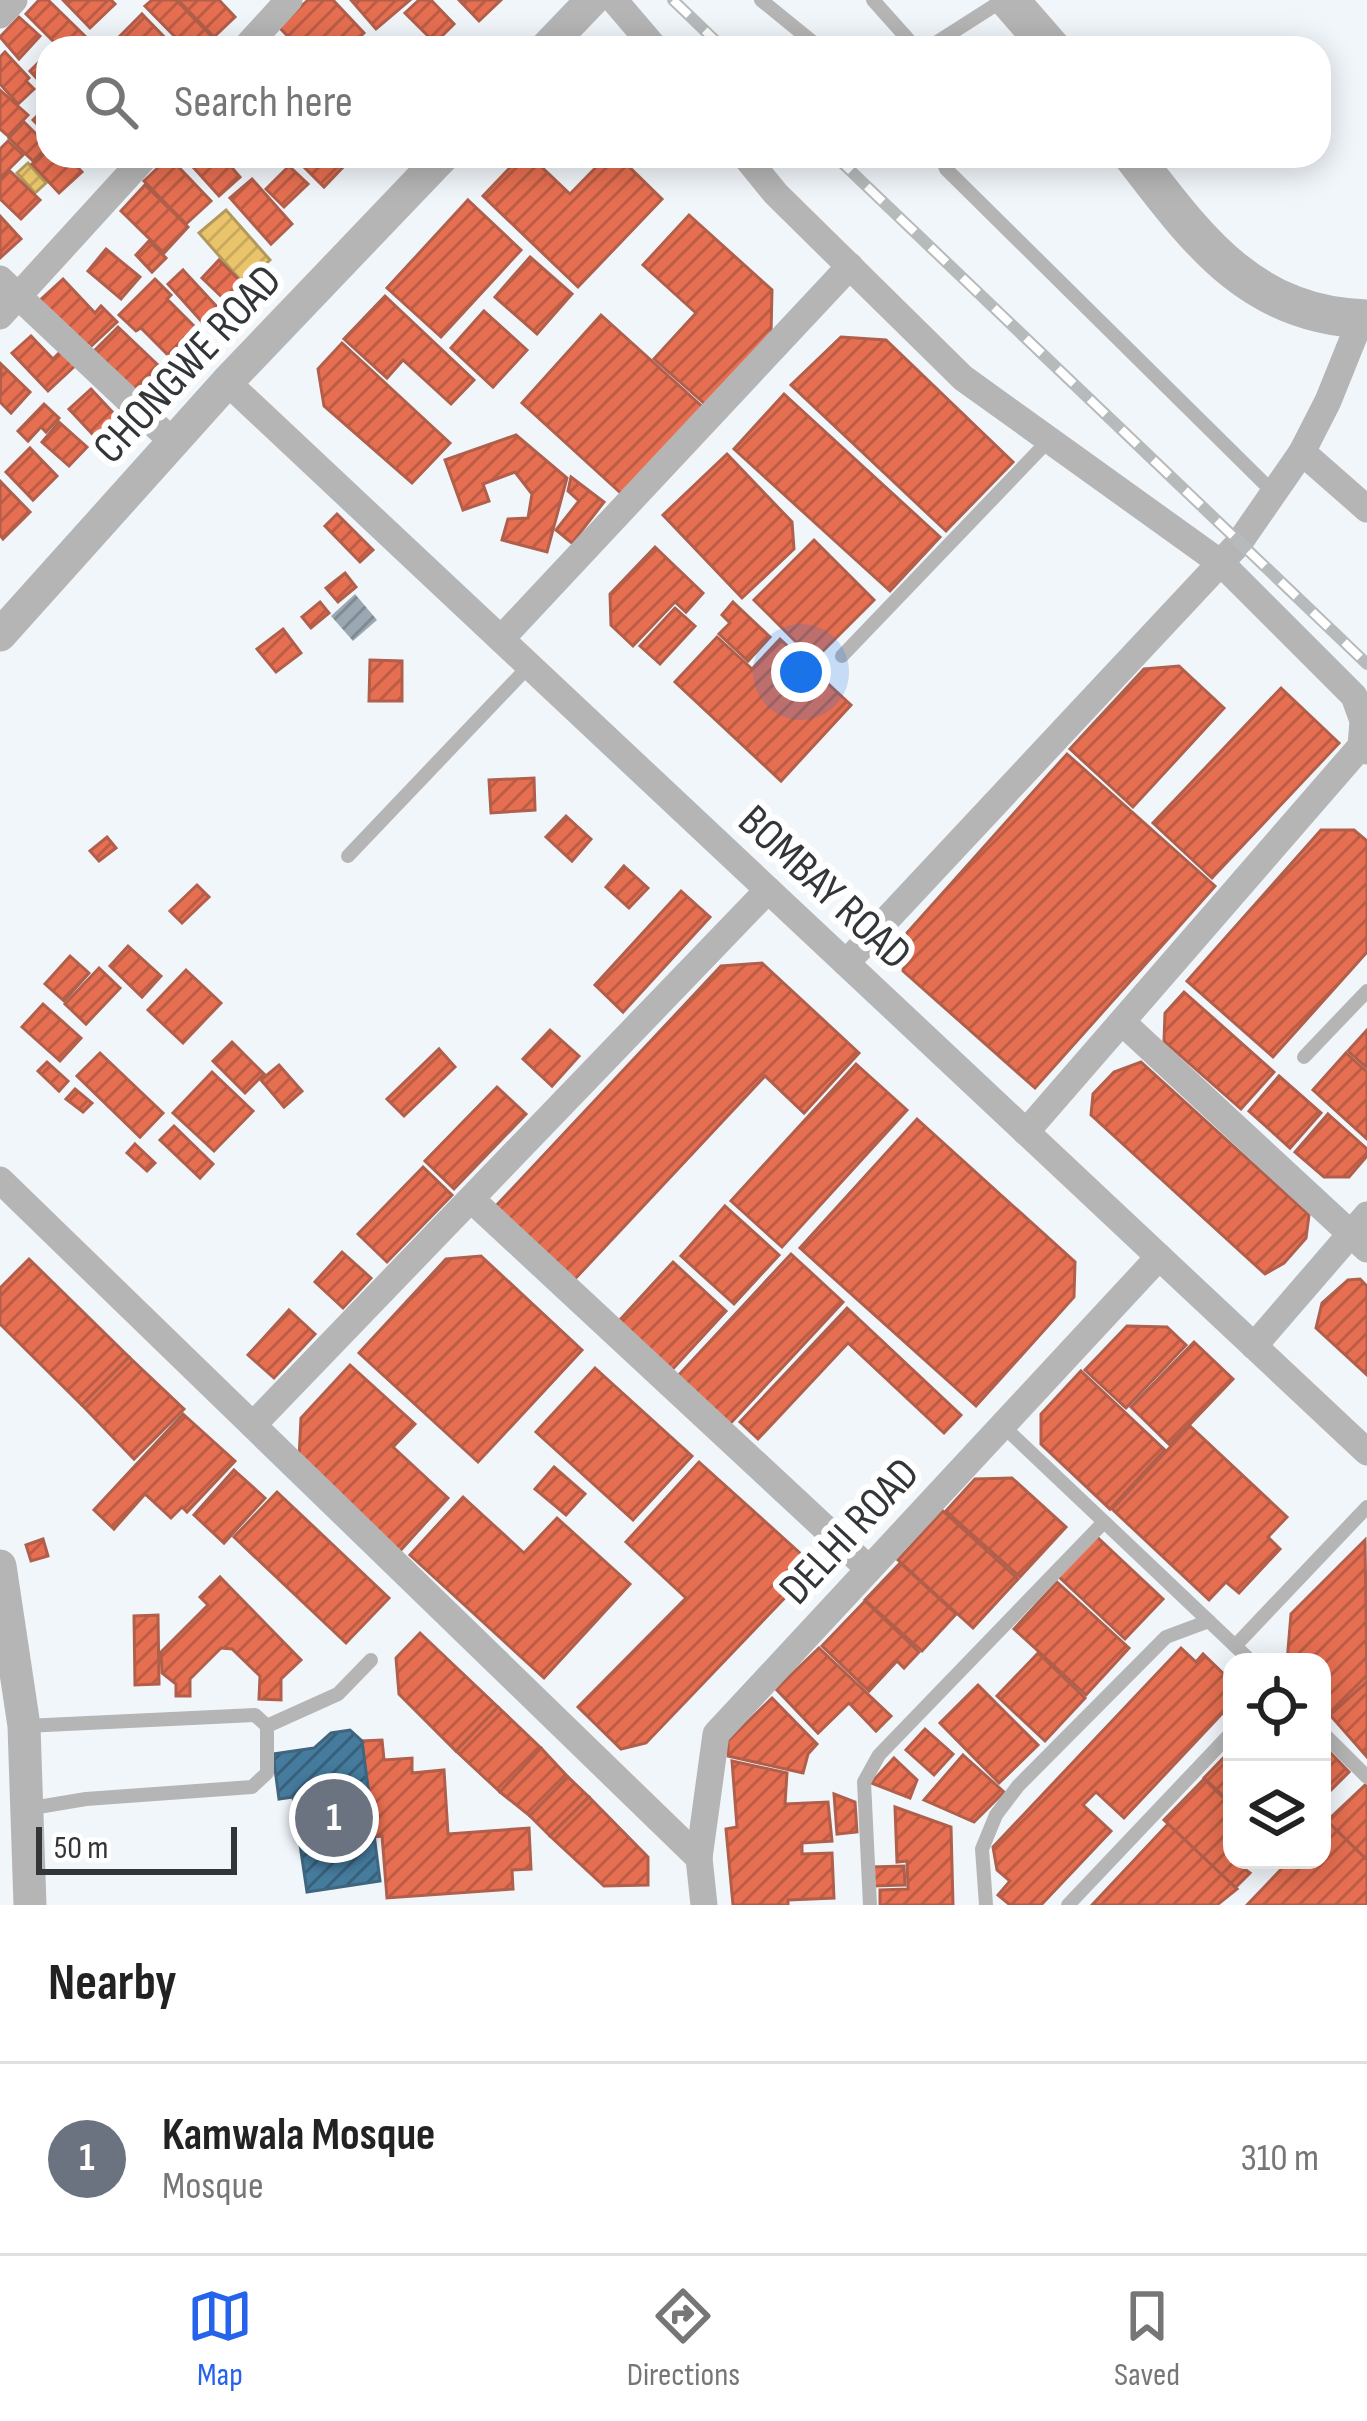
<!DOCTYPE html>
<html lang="en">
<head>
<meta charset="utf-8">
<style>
	:root { --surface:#fff; --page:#f2f2f2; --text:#222; --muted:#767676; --line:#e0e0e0; --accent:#2563eb }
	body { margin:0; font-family:"Sofia Sans Condensed",sans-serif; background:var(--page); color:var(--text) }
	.controls { position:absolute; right:36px; bottom:36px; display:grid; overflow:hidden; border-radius:24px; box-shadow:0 6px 30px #0003 }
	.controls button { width:108px; height:108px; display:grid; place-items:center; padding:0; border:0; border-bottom:3px solid var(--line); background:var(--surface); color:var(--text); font:60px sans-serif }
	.scale { position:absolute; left:36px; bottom:30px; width:201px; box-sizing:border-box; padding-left:12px; border:6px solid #333639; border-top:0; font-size:33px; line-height:42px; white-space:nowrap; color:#333639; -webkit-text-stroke:9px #fff; paint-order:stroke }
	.you { position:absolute; left:801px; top:672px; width:42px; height:42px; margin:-30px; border:9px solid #fff; border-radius:50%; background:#1a73e8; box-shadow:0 0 0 18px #1a73e833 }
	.badge { display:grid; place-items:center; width:78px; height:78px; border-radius:50%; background:var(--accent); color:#fff; font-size:39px; font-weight:700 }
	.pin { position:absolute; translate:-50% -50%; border:6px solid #fff; box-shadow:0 3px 12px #0006 }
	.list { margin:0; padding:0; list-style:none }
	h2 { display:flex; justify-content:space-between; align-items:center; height:156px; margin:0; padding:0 48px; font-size:51px }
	h2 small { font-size:39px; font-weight:400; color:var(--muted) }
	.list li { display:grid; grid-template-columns:78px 1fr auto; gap:36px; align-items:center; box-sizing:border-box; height:192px; padding:0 48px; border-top:3px solid var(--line) }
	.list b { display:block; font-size:45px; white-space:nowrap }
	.list p { margin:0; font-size:39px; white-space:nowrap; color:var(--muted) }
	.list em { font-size:39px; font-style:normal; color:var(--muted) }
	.icon { flex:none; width:66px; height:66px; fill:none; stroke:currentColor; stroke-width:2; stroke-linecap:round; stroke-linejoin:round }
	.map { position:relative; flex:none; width:1367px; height:1905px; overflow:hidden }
	.search { position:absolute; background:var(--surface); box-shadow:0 6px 30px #0003; left:36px; right:36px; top:36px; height:132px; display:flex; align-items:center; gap:30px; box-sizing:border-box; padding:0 42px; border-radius:36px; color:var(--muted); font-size:45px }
	.sheet { height:348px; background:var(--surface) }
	nav { display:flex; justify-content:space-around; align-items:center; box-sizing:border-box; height:168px; border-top:3px solid var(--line); background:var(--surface); font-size:33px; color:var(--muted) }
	nav a { display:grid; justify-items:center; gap:6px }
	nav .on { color:var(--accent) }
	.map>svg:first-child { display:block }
	.homes { fill:url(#homes-hatch); stroke:#b2995b; stroke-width:3 }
	.shops { fill:url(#shops-hatch); stroke:#b15e4a; stroke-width:3 }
	.public { fill:url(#public-hatch); stroke:#40667f; stroke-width:3 }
	.building { fill:url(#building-hatch) }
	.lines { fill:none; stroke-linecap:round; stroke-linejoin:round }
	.service { stroke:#b6b5b6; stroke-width:14 }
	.minor { stroke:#b6b5b6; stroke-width:27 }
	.tertiary { stroke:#b6b5b6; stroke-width:33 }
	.secondary { stroke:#b5b5b6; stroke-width:39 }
	.rail-casing { stroke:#b7babb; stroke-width:12 }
	.rail { stroke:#fff; stroke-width:8; stroke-dasharray:22; stroke-linecap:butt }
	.labels { text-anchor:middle; stroke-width:12; stroke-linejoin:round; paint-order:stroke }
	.street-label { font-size:45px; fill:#333639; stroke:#fff }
</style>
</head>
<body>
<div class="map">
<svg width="1367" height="1905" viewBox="0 0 1367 1905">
	<defs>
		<pattern id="homes-hatch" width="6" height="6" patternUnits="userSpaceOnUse" patternTransform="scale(3)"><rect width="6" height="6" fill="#e9c46a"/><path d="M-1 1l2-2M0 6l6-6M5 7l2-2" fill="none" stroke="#c8a95d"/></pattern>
		<pattern id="shops-hatch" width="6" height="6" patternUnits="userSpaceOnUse" patternTransform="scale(3)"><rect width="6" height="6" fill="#e76f51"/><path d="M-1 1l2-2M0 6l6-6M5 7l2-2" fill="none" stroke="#bc5c44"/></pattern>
		<pattern id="public-hatch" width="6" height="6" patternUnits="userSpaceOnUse" patternTransform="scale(3)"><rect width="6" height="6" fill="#457b9d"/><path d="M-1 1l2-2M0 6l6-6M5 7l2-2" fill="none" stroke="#38607a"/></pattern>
		<pattern id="building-hatch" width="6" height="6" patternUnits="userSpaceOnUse" patternTransform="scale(3)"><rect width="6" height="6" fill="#9ba8b4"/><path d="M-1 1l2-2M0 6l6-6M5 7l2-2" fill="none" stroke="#7f8a93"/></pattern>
	</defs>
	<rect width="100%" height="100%" fill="#f1f6fb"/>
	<!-- homes -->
	<g class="homes">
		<polygon points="28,163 46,183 35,193 17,173"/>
		<polygon points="226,210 270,260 244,284 199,233"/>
	</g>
	<!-- shops -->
	<g class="shops">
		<polygon points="39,0 48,0 86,37 76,48 60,48 26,14"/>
		<polygon points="63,0 111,0 115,4 90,28"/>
		<polygon points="152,0 176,0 213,38 203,48 186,48 145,6"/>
		<polygon points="178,0 219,0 235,17 214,37"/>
		<polygon points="308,0 333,0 364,33 348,48 299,48 279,27"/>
		<polygon points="351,0 410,0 376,29"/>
		<polygon points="419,0 431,0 454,24 435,43 405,13"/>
		<polygon points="459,0 501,0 479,21"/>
		<polygon points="142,14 175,48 117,48 113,43"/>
		<polygon points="19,17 40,36 19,59 0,37"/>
		<polygon points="5,52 29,78 26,81 34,89 18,104 0,84 0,57"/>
		<polygon points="48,53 48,78 42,84 30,71"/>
		<polygon points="0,90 28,115 8,136 0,129"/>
		<polygon points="48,105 48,135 33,120"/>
		<polygon points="24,122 48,146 33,161 9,138"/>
		<polygon points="8,141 23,155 0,178 0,149"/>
		<polygon points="48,149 48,156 67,156 82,172 59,193 32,164"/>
		<polygon points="187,156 222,156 240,177 219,196 185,158"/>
		<polygon points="293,156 336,156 345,165 324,187"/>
		<polygon points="521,156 530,156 570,194 607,156 618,156 662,199 578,287 483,196"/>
		<polygon points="169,157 211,201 186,224 144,181"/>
		<polygon points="289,166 308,184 284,207 266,189"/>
		<polygon points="10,171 40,200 21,219 0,199 0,181"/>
		<polygon points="252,179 292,224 271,244 230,198"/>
		<polygon points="145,185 188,227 164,253 121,211"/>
		<polygon points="468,200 521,250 441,337 387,288"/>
		<polygon points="689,215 772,290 771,334 706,405 654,359 696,313 643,265"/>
		<polygon points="0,216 21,239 0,258"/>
		<polygon points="149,241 166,258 152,272 136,255"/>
		<polygon points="106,249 140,277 121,299 88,271"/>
		<polygon points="530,257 572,294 537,334 495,297"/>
		<polygon points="219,260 245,286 228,303 202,278"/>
		<polygon points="183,270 218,308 202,322 168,284"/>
		<polygon points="63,279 95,313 101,306 117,322 85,352 38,302"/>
		<polygon points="155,279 171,295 167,299 195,327 168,355 141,328 136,331 119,315"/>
		<polygon points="385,296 474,380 451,404 403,360 387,378 344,339"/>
		<polygon points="484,311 527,350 493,387 451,348"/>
		<polygon points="601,315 705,409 625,497 522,403"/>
		<polygon points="118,327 159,366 135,391 94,351"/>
		<polygon points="31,336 53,359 63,349 77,364 48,391 12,353"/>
		<polygon points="841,337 886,340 1013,462 946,531 791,385"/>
		<polygon points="342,343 450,443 412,483 324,406 318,369"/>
		<polygon points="1,364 30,392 11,413 0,402"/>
		<polygon points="91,389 117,417 95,437 69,409"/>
		<polygon points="784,394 940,537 890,591 734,449"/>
		<polygon points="44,404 59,418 46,432 41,427 28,441 18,431"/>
		<polygon points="59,422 87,447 69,466 42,442"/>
		<polygon points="516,435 567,478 547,552 502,540 508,519 528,518 532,494 515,472 483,484 489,501 463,510 445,460"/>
		<polygon points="30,448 57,476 33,500 6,472"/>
		<polygon points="727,454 792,522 794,549 742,598 663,515"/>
		<polygon points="571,477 604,502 572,543 556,530 579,501 568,491"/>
		<polygon points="0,481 30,512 3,539 0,535"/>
		<polygon points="337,514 373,550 360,562 325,526"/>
		<polygon points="814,540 874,600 814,660 754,600"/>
		<polygon points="655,547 703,593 686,612 675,602 633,646 611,625 610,594"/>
		<polygon points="345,573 356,587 338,602 326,588"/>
		<polygon points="320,602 329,613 311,628 302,617"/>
		<polygon points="733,602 770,637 748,661 719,634 730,623 722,615"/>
		<polygon points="675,608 695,626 660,664 640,646"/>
		<polygon points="283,629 301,653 276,672 257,649"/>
		<polygon points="717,637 752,669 780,639 851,705 781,781 675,682"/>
		<polygon points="370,660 402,661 402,701 369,701"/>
		<polygon points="1179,666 1224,708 1133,807 1070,749 1144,669"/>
		<polygon points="1281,688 1339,743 1212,878 1153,823"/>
		<polygon points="1067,754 1215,886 1035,1088 903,971 907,933"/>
		<polygon points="534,778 535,810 491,813 489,780"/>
		<polygon points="566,816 591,839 572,861 546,837"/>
		<polygon points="1321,830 1354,830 1367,841 1367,952 1273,1057 1187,981"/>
		<polygon points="107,837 116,848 99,861 90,851"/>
		<polygon points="624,866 648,888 629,908 606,887"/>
		<polygon points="197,885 209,897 182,923 170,911"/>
		<polygon points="681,891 710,917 623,1012 595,985"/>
		<polygon points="128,946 161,976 142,997 110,966"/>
		<polygon points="70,956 89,973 64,1001 45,984"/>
		<polygon points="762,963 859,1053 804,1113 765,1076 574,1280 495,1207 721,966"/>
		<polygon points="99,968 120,988 86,1024 65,1004"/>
		<polygon points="186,970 221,1003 183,1043 148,1010"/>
		<polygon points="1184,992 1274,1072 1241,1109 1164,1041 1165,1013"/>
		<polygon points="43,1004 81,1038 60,1061 22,1027"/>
		<polygon points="550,1030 579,1056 552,1086 523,1059"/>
		<polygon points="1367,1030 1367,1068 1348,1051"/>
		<polygon points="232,1042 264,1074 245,1093 213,1061"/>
		<polygon points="439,1049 455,1067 404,1116 387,1099"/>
		<polygon points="100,1053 163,1113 140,1137 77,1076"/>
		<polygon points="1346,1053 1367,1072 1367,1139 1313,1090"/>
		<polygon points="47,1062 68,1081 59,1091 38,1071"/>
		<polygon points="1141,1062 1309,1215 1306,1238 1284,1263 1265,1274 1091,1115 1093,1094 1114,1072"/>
		<polygon points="856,1064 907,1110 782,1247 731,1201"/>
		<polygon points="279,1065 302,1091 284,1107 261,1080"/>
		<polygon points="212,1072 253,1111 214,1151 173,1113"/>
		<polygon points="1279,1076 1321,1113 1290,1148 1249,1111"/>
		<polygon points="497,1087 526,1114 454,1189 425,1161"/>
		<polygon points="75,1089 92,1103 83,1112 66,1099"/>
		<polygon points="1328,1114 1367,1149 1367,1156 1349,1177 1324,1177 1295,1152"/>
		<polygon points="917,1119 1075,1262 1074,1297 976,1406 800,1248"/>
		<polygon points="174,1126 213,1164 200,1178 160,1140"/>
		<polygon points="135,1144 155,1163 147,1171 127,1153"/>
		<polygon points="423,1167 452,1195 387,1262 358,1234"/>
		<polygon points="725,1206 779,1255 734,1304 681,1256"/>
		<polygon points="342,1252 371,1278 343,1308 315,1282"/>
		<polygon points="791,1254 843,1302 729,1425 677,1377"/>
		<polygon points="481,1256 582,1350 478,1462 359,1353 446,1259"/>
		<polygon points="29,1259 129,1357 82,1405 0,1324 0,1288"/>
		<polygon points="673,1262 726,1311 671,1371 618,1322"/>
		<polygon points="1360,1279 1367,1286 1367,1375 1316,1328 1322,1303 1348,1280"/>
		<polygon points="847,1308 961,1415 944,1433 848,1343 758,1439 740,1422"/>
		<polygon points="289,1310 315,1334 274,1378 248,1355"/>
		<polygon points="1127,1326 1167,1327 1186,1345 1126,1408 1085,1370"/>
		<polygon points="1194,1342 1233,1379 1170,1445 1131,1407"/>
		<polygon points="129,1357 184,1409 134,1459 82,1405"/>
		<polygon points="350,1365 415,1424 393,1447 448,1498 399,1552 299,1459 301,1418"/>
		<polygon points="595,1368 692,1456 633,1520 536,1432"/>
		<polygon points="1081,1371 1165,1450 1110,1509 1041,1444 1041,1414"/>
		<polygon points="183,1414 235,1461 187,1512 182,1507 171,1518 145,1494 114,1529 94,1510"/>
		<polygon points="1190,1426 1287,1517 1268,1537 1280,1549 1239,1593 1226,1582 1209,1600 1112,1509"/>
		<polygon points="699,1462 800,1553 797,1585 646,1743 621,1749 578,1707 686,1598 626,1542"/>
		<polygon points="554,1467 585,1494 566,1515 535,1489"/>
		<polygon points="234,1470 265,1498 224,1543 194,1515"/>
		<polygon points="1012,1478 1066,1527 1020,1577 946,1511 975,1479"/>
		<polygon points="277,1492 389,1598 346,1643 234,1537"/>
		<polygon points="463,1497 524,1553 557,1518 630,1584 544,1678 410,1555"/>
		<polygon points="943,1511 1018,1579 973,1628 898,1560"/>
		<polygon points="1096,1536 1163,1599 1125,1639 1058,1576"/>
		<polygon points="43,1539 48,1556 31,1561 26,1545"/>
		<polygon points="1365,1540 1367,1682 1330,1715 1322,1706 1322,1662 1287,1662 1291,1614"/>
		<polygon points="900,1563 956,1614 922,1651 865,1600"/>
		<polygon points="220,1577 301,1660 281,1679 281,1700 259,1699 260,1676 232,1649 221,1648 190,1679 190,1696 176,1696 176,1684 162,1673 161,1652 208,1605 200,1597"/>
		<polygon points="1057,1582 1129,1648 1086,1695 1014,1629"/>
		<polygon points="865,1601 919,1652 904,1668 897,1661 869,1691 822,1646"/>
		<polygon points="158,1615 159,1684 135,1685 134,1616"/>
		<polygon points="420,1633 498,1707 456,1751 399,1694 396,1658"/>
		<polygon points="819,1648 891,1716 876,1731 849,1703 818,1733 776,1689"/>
		<polygon points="1181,1648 1196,1662 1203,1654 1232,1682 1232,1703 1124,1818 1096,1792 1083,1805 1111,1831 1041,1905 1010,1905 998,1895 1010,1881 997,1870 993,1847"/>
		<polygon points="1038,1653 1085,1698 1045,1741 997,1696"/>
		<polygon points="1367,1682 1367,1757 1330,1715"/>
		<polygon points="978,1685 1038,1745 999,1783 940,1723"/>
		<polygon points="772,1698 817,1744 808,1754 803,1773 728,1756 728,1741"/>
		<polygon points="498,1707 541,1748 500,1792 456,1751"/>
		<polygon points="925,1729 953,1754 934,1775 906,1750"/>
		<polygon points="382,1740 384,1760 412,1758 412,1773 444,1770 448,1834 529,1828 531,1869 512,1870 513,1889 387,1898 382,1836 374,1837 362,1741"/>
		<polygon points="1322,1744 1349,1772 1322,1799"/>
		<polygon points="541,1748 568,1777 530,1816 500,1792"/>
		<polygon points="1232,1749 1232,1804 1204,1778"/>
		<polygon points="963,1755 1004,1792 974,1822 924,1800"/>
		<polygon points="894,1758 917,1780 910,1798 871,1783"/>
		<polygon points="732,1761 787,1773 785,1804 828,1802 832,1841 802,1843 802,1854 832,1853 834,1898 788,1900 788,1905 733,1905 726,1829 737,1827"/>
		<polygon points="568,1777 589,1797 550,1836 530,1816"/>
		<polygon points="1204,1779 1232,1806 1232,1846 1227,1851 1232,1860 1250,1873 1235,1888 1164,1820"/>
		<polygon points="1365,1785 1367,1787 1367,1860 1327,1821"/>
		<polygon points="834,1794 855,1802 857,1832 837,1834"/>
		<polygon points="589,1797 648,1857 648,1885 604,1886 550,1836"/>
		<polygon points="895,1807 951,1827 953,1905 880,1905 880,1890 908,1889 907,1861 897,1862"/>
		<polygon points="1327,1821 1367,1860 1367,1905 1247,1905 1290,1860 1322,1860 1322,1826"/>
		<polygon points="1168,1824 1237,1889 1217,1905 1092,1905"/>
		<polygon points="904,1866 905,1885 873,1886 872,1867"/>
	</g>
	<!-- public -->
	<polygon class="public" points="350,1730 362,1741 380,1881 307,1892 293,1797 279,1799 273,1754 314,1748 331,1733"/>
	<!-- building -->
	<polygon class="building" points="355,594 377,620 353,641 331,616"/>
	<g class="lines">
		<!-- service -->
		<g class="service">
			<polyline points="761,0 820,48"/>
			<polyline points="873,0 915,47"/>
			<polyline points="913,48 928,48 1003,0"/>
			<polyline points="941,156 946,169 1273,492"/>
			<polyline points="842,656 1049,440"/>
			<polyline points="348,856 529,666"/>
			<polyline points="1304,1057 1367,991"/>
			<polyline points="1002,1425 1252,1662"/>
			<polyline points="1235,1646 1367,1507"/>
			<polyline points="25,1726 255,1715 267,1726 267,1773 252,1787 86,1799 26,1809"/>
			<polyline points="267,1726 338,1694 371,1660"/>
			<polyline points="1322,1732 1367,1777"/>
			<polyline points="870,1905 864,1782 879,1755 1104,1522"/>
			<polyline points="986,1905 982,1849 996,1815 1018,1786 1166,1637 1209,1621"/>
			<polyline points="1068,1905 1232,1732"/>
		</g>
		<!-- minor -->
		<g class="minor">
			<polyline points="614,0 655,48"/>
			<polyline points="0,15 14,0"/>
			<polyline points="245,48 289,0"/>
			<polyline points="745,156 776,194 963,378 1222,564 1354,696 1363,721 1361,746"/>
			<polyline points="0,279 173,442"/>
			<polyline points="0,316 146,156"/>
			<polyline points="227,382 1367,1452"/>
			<polyline points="1302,452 1367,509"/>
			<polyline points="501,639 850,266"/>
			<polyline points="846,963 1239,543 1302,452 1328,401 1361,319"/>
			<polyline points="1122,1022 1367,1249"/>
			<polyline points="1026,1132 1361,746 1367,751"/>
			<polyline points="0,1180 699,1858"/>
			<polyline points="471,1199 869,1569"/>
			<polyline points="1254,1346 1367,1215"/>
			<polyline points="253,1425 768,890"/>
			<polyline points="704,1905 699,1858 716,1734 1159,1257"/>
		</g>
		<!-- tertiary -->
		<g class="tertiary">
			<polyline points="546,48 592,0"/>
			<polyline points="0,635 227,382 443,156"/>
			<polyline points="0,1566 24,1726 30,1905"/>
		</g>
		<!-- secondary -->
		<g class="secondary">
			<polyline points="1009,0 1051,48"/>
			<path d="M1133,156C1197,239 1251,316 1367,319"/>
		</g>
		<!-- rail casing -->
		<g class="rail-casing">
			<g id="rail">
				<polyline points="673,0 723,48"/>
				<polyline points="835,156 1367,664"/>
			</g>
		</g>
		<!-- rail -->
		<use href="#rail" class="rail"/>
	</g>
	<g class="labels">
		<!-- street labels -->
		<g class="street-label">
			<text transform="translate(186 363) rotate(-47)" y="16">CHONGWE ROAD</text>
			<text transform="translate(826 886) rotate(43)" y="16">BOMBAY ROAD</text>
			<text transform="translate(848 1530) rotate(-47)" y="16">DELHI ROAD</text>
		</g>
	</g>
</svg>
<div class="controls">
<button><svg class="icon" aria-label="locate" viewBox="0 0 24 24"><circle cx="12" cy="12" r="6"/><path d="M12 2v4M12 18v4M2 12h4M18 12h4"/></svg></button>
<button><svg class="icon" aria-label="layers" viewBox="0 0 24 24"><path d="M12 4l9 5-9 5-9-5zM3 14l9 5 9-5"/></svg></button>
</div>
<div class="scale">50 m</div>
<div class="you"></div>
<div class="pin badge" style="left:334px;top:1818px;background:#6b7280">1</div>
<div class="search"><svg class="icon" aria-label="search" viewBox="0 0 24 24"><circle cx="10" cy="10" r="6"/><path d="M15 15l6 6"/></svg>Search here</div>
</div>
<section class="sheet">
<h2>Nearby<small></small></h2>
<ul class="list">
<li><span class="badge" style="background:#6b7280">1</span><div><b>Kamwala Mosque</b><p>Mosque</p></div><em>310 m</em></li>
</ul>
</section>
<nav>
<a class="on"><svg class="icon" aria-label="map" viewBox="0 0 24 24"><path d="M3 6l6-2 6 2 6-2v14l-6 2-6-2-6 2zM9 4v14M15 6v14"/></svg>Map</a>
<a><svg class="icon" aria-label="directions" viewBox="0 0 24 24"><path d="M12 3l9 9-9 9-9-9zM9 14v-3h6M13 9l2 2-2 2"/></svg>Directions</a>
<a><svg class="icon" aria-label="saved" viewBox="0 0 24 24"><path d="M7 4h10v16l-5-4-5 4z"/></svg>Saved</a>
</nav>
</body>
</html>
